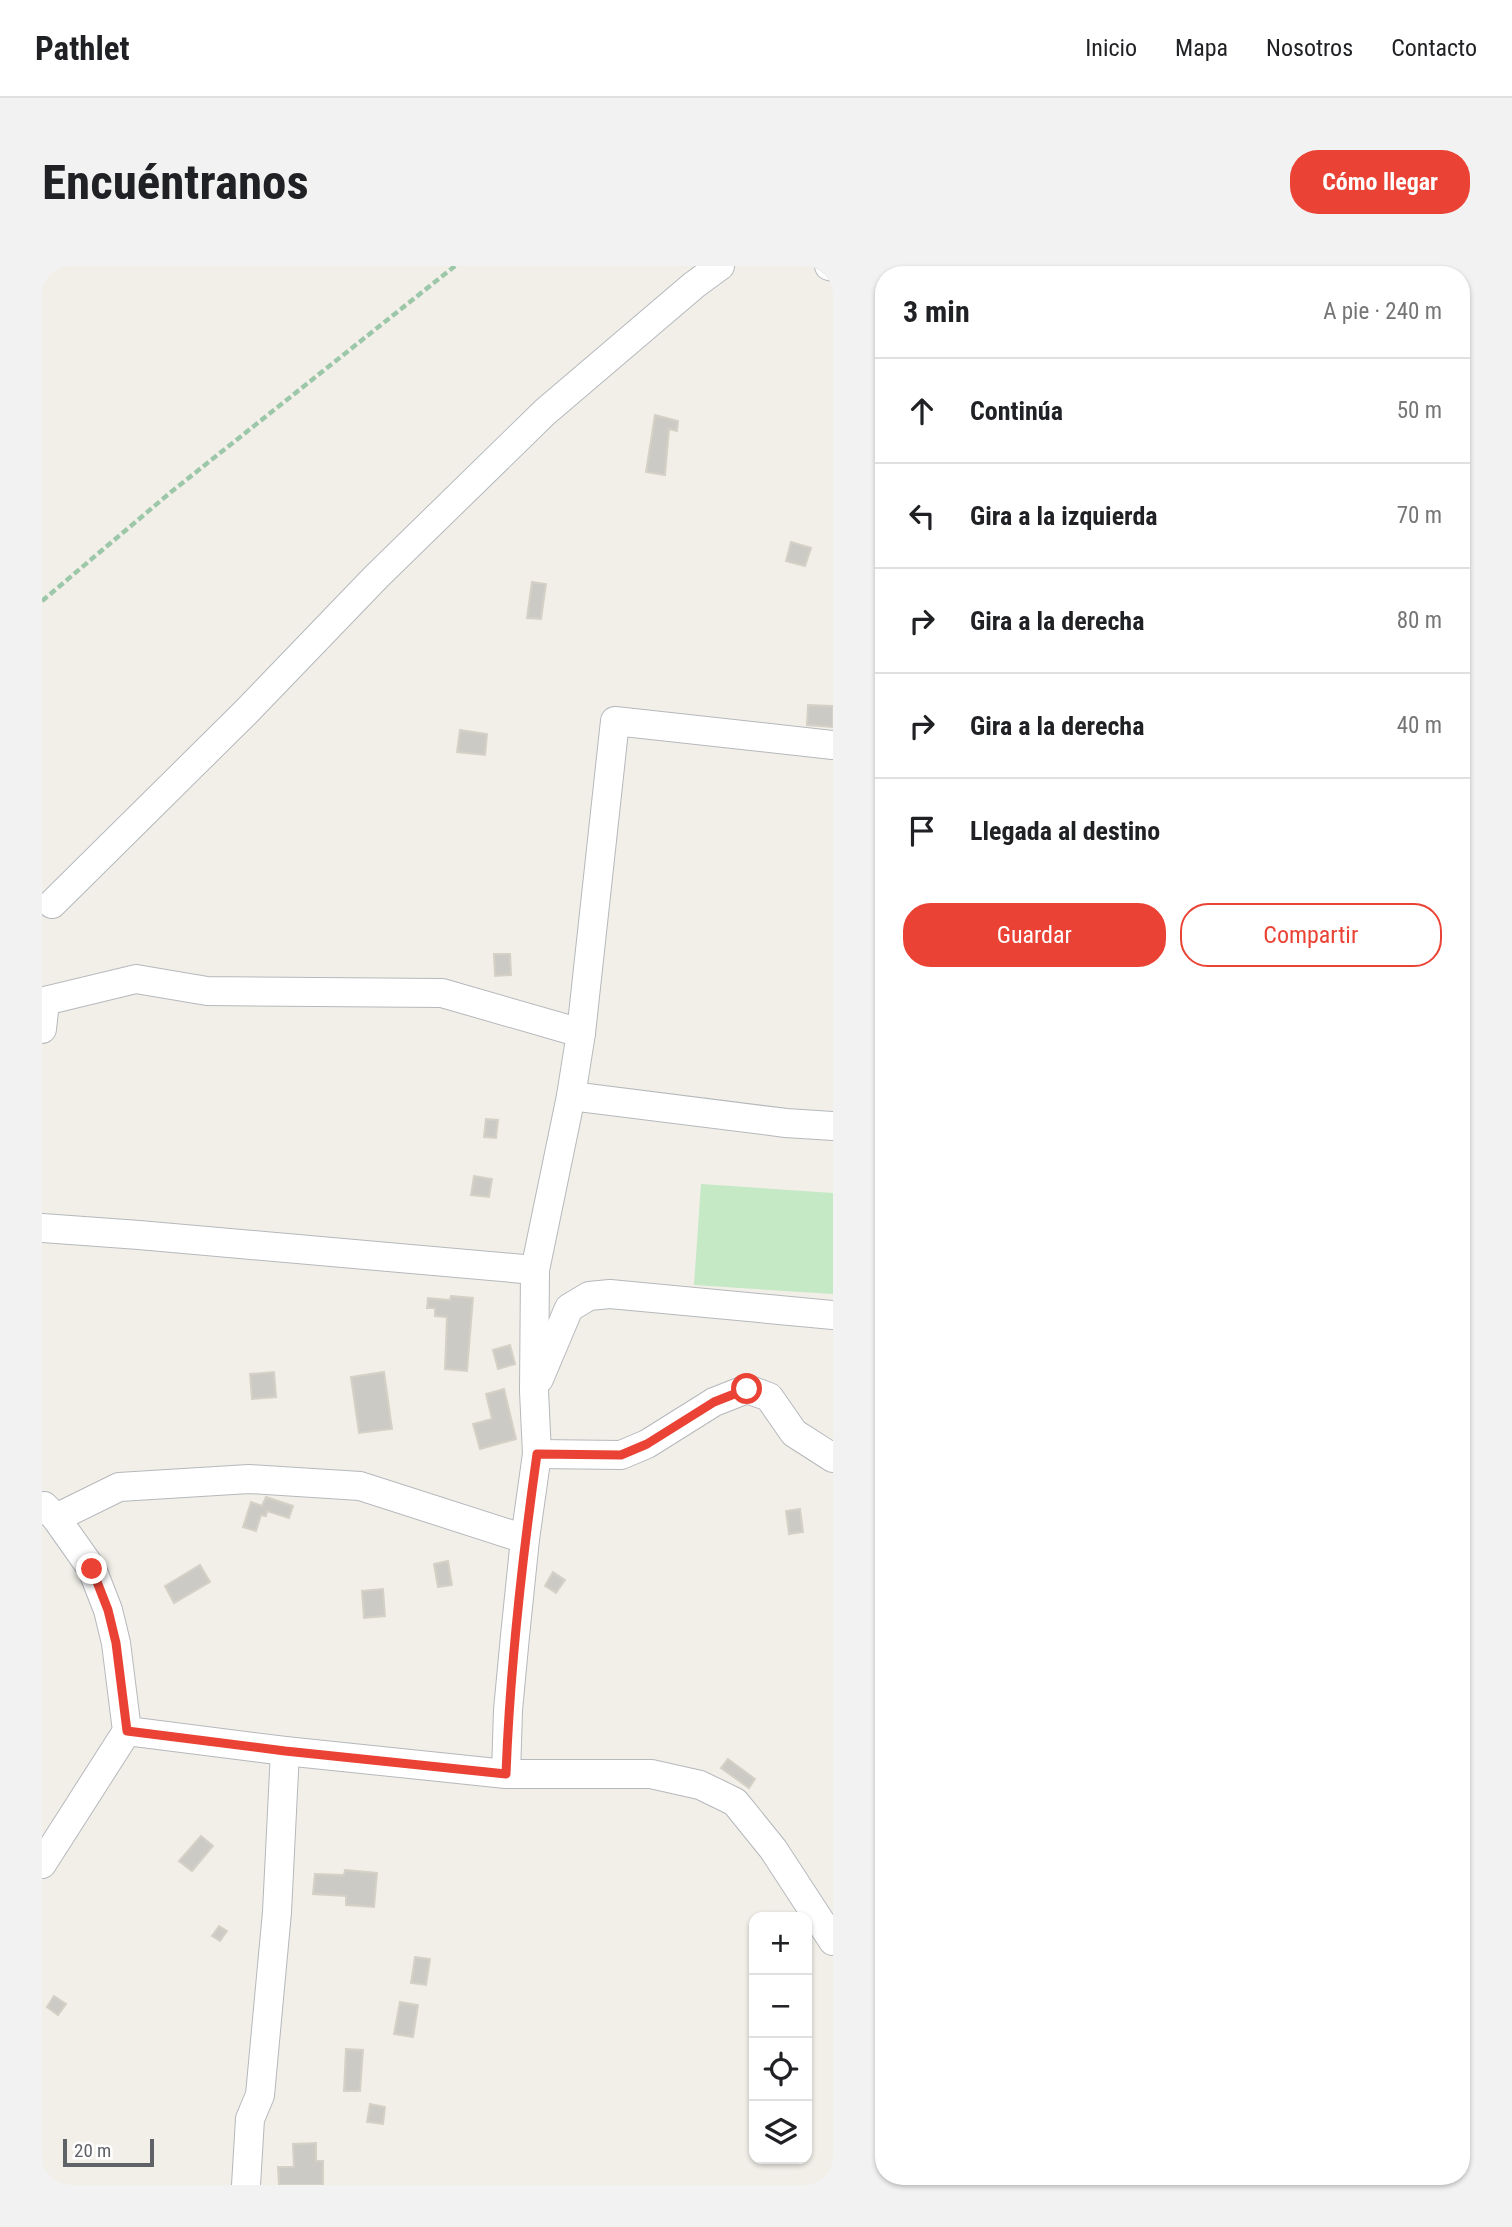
<!DOCTYPE html>
<html lang="es">
<head>
<meta charset="utf-8">
<style>
	:root { --surface:#fff; --page:#f2f2f2; --text:#202124; --muted:#757577; --line:#e0e0e0; --accent:#ea4335 }
	body { margin:0; font-family:"Roboto Condensed",sans-serif; background:var(--page); color:var(--text) }
	.controls { position:absolute; right:21px; bottom:21px; display:grid; overflow:hidden; border-radius:14px; box-shadow:0 2px 5px #0004 }
	.controls button { width:63px; height:63px; display:grid; place-items:center; padding:0; border:0; border-bottom:2px solid var(--line); background:var(--surface); color:var(--text); font:35px sans-serif }
	.scale { position:absolute; left:21px; bottom:18px; width:91px; box-sizing:border-box; padding-left:7px; border:4px solid #5f6368; border-top:0; font-size:19px; line-height:24px; white-space:nowrap; color:#5f6368; -webkit-text-stroke:5px #fff; paint-order:stroke }
	.stop { position:absolute; width:21px; height:21px; margin:-16px; border:5px solid #ea4335; border-radius:50%; background:#fff }
	.stop.end { background:#ea4335; border-color:#fff; box-shadow:0 2px 7px #0008 }
	.list { margin:0; padding:0; list-style:none }
	h2 { display:flex; justify-content:space-between; align-items:center; height:91px; margin:0; padding:0 28px; font-size:30px }
	h2 small { font-size:23px; font-weight:400; color:var(--muted) }
	.list li { display:grid; grid-template-columns:46px 1fr auto; gap:21px; align-items:center; box-sizing:border-box; height:105px; padding:0 28px; border-top:2px solid var(--line) }
	.list b { display:block; font-size:26px; white-space:nowrap }
	.list em { font-size:23px; font-style:normal; color:var(--muted) }
	.actions { display:flex; gap:14px; padding:21px 28px }
	.actions a { flex:1; padding:16px 0; border:2px solid var(--accent); border-radius:28px; text-align:center; font-size:24px; color:var(--accent) }
	.actions .main { background:var(--accent); color:#fff }
	.icon { flex:none; width:38px; height:38px; fill:none; stroke:currentColor; stroke-width:2; stroke-linecap:round; stroke-linejoin:round }
	.map { position:relative; flex:none; width:791px; height:1919px; overflow:hidden; border-radius:28px }
	header { display:flex; align-items:center; gap:42px; box-sizing:border-box; height:98px; padding:0 35px; background:var(--surface); border-bottom:2px solid var(--line) }
	header strong { font-size:33px }
	nav { display:flex; gap:38px; margin-inline-start:auto; font-size:24px }
	.intro { display:flex; align-items:center; justify-content:space-between; box-sizing:border-box; height:168px; padding:0 42px }
	h1 { margin:0; font-size:49px }
	.button { padding:18px 32px; border-radius:28px; background:var(--accent); color:#fff; font-size:24px; font-weight:700 }
	main { display:flex; gap:42px; padding:0 42px }
	aside { flex:1; background:var(--surface); border-radius:28px; box-shadow:0 2px 5px #0004 }
	.map>svg:first-child { display:block }
	.green { fill:#c5e8c5 }
	.building { fill:#cccac5; stroke:#d6d1c6; stroke-width:2 }
	.lines { fill:none; stroke-linecap:round; stroke-linejoin:round }
	.minor-casing { stroke:#b5b8bc; stroke-width:30 }
	.path { stroke:#9cc7a9; stroke-width:4.5; stroke-dasharray:7 3.5; stroke-linecap:butt }
	.minor { stroke:#fff; stroke-width:28 }
	.route { stroke:#ea4335; stroke-width:9 }
</style>
</head>
<body>
<header>
<strong>Pathlet</strong>
<nav><a>Inicio</a><a>Mapa</a><a>Nosotros</a><a>Contacto</a></nav>
</header>
<div class="intro"><h1>Encuéntranos</h1><a class="button">Cómo llegar</a></div>
<main>
<div class="map">
<svg width="791" height="1919" viewBox="0 0 791 1919">
	<rect width="100%" height="100%" fill="#f1efe8"/>
	<!-- green -->
	<polygon class="green" points="659,918 791,927 791,1028 652,1019"/>
	<!-- building -->
	<g class="building">
		<polygon points="613,149 636,155 635,165 627,163 623,209 604,206"/>
		<polygon points="749,276 769,282 763,300 744,295"/>
		<polygon points="490,316 504,318 499,353 485,352"/>
		<polygon points="766,439 791,440 791,461 765,459"/>
		<polygon points="418,464 445,468 443,489 415,486"/>
		<polygon points="452,688 468,688 469,709 453,710"/>
		<polygon points="444,853 456,854 454,872 442,871"/>
		<polygon points="432,910 450,913 447,931 429,929"/>
		<polygon points="409,1030 431,1032 425,1105 403,1103 405,1051 393,1050 393,1042 385,1042 386,1032 408,1034"/>
		<polygon points="468,1079 473,1098 456,1103 451,1084"/>
		<polygon points="232,1106 234,1131 210,1133 208,1108"/>
		<polygon points="342,1106 350,1163 317,1167 309,1111"/>
		<polygon points="462,1123 474,1173 438,1183 431,1158 450,1153 444,1128"/>
		<polygon points="224,1231 251,1240 247,1252 225,1245 224,1250 219,1249 214,1265 201,1261 209,1236 220,1240"/>
		<polygon points="758,1243 761,1266 747,1268 744,1245"/>
		<polygon points="406,1295 410,1319 396,1321 392,1298"/>
		<polygon points="158,1299 168,1316 132,1337 123,1320"/>
		<polygon points="511,1306 523,1314 514,1327 503,1320"/>
		<polygon points="341,1323 343,1350 322,1352 320,1325"/>
		<polygon points="686,1493 713,1513 707,1522 679,1502"/>
		<polygon points="159,1570 171,1580 150,1605 137,1595"/>
		<polygon points="303,1604 335,1607 332,1641 304,1639 304,1630 271,1628 273,1608 302,1609"/>
		<polygon points="177,1660 185,1665 178,1675 170,1670"/>
		<polygon points="373,1691 388,1693 384,1719 369,1717"/>
		<polygon points="12,1730 24,1738 16,1749 5,1741"/>
		<polygon points="358,1736 376,1739 371,1771 352,1768"/>
		<polygon points="304,1783 321,1784 318,1825 302,1825"/>
		<polygon points="328,1838 343,1841 341,1858 325,1856"/>
		<polygon points="274,1877 274,1895 281,1895 281,1919 237,1919 236,1901 252,1901 251,1878"/>
	</g>
	<g class="lines">
		<!-- minor casing -->
		<g class="minor-casing">
			<g id="minor">
				<polyline points="787,0 791,1"/>
				<polyline points="10,638 204,446 334,311 503,146 652,19 678,0"/>
				<polyline points="0,763 3,735 94,713 165,725 400,727 539,767"/>
				<polyline points="529,830 744,857 791,860"/>
				<polyline points="0,962 97,969 493,1004"/>
				<polyline points="497,1113 527,1042 547,1030 568,1028 791,1049"/>
				<polyline points="495,1188 579,1189 605,1178 672,1136 705,1123 727,1131 752,1167 791,1192"/>
				<polyline points="14,1252 77,1221 207,1213 318,1220 483,1273"/>
				<polyline points="85,1465 243,1485 464,1508 609,1508 658,1519 693,1536 731,1583 791,1675"/>
				<polyline points="464,1508 466,1444 473,1370 483,1273 495,1188 492,1125 493,1004 529,830 539,767 573,455 791,479"/>
				<polyline points="0,1598 85,1465 74,1377 66,1344 50,1303 14,1252 2,1240"/>
				<polyline points="204,1919 208,1853 218,1829 235,1646 243,1485"/>
			</g>
		</g>
		<!-- path -->
		<polyline class="path" points="0,335 129,226 413,0"/>
		<!-- minor -->
		<use href="#minor" class="minor"/>
	</g>
	<g class="lines">
		<!-- route -->
		<path class="route" d="M50,1303L66,1344L74,1377L85,1465L243,1485L464,1508C468,1401 480,1294 495,1188L579,1189L605,1178L672,1136L705,1123"/>
	</g>
</svg>
<div class="controls">
<button>+</button>
<button>−</button>
<button><svg class="icon" aria-label="locate" viewBox="0 0 24 24"><circle cx="12" cy="12" r="6"/><path d="M12 2v4M12 18v4M2 12h4M18 12h4"/></svg></button>
<button><svg class="icon" aria-label="layers" viewBox="0 0 24 24"><path d="M12 4l9 5-9 5-9-5zM3 14l9 5 9-5"/></svg></button>
</div>
<div class="scale">20 m</div>
<div class="stop" style="left:705px;top:1123px"></div>
<div class="stop end" style="left:50px;top:1303px"></div>
</div>
<aside>
<h2>3 min<small>A pie · 240 m</small></h2>
<ul class="list">
<li><svg class="icon" aria-label="ahead" viewBox="0 0 24 24"><path d="M12 20V5M6 11l6-6 6 6"/></svg><div><b>Continúa</b></div><em>50 m</em></li>
<li><svg class="icon" aria-label="left" viewBox="0 0 24 24"><path d="M17 20v-9H6M10 6l-5 5 5 5"/></svg><div><b>Gira a la izquierda</b></div><em>70 m</em></li>
<li><svg class="icon" aria-label="right" viewBox="0 0 24 24"><path d="M7 20v-9h11M14 6l5 5-5 5"/></svg><div><b>Gira a la derecha</b></div><em>80 m</em></li>
<li><svg class="icon" aria-label="right" viewBox="0 0 24 24"><path d="M7 20v-9h11M14 6l5 5-5 5"/></svg><div><b>Gira a la derecha</b></div><em>40 m</em></li>
<li><svg class="icon" aria-label="arrive" viewBox="0 0 24 24"><path d="M6 21V4h12l-3 4 3 4H6"/></svg><div><b>Llegada al destino</b></div></li>
</ul>
<div class="actions"><a class="main">Guardar</a><a>Compartir</a></div>
</aside>
</main>
</body>
</html>
